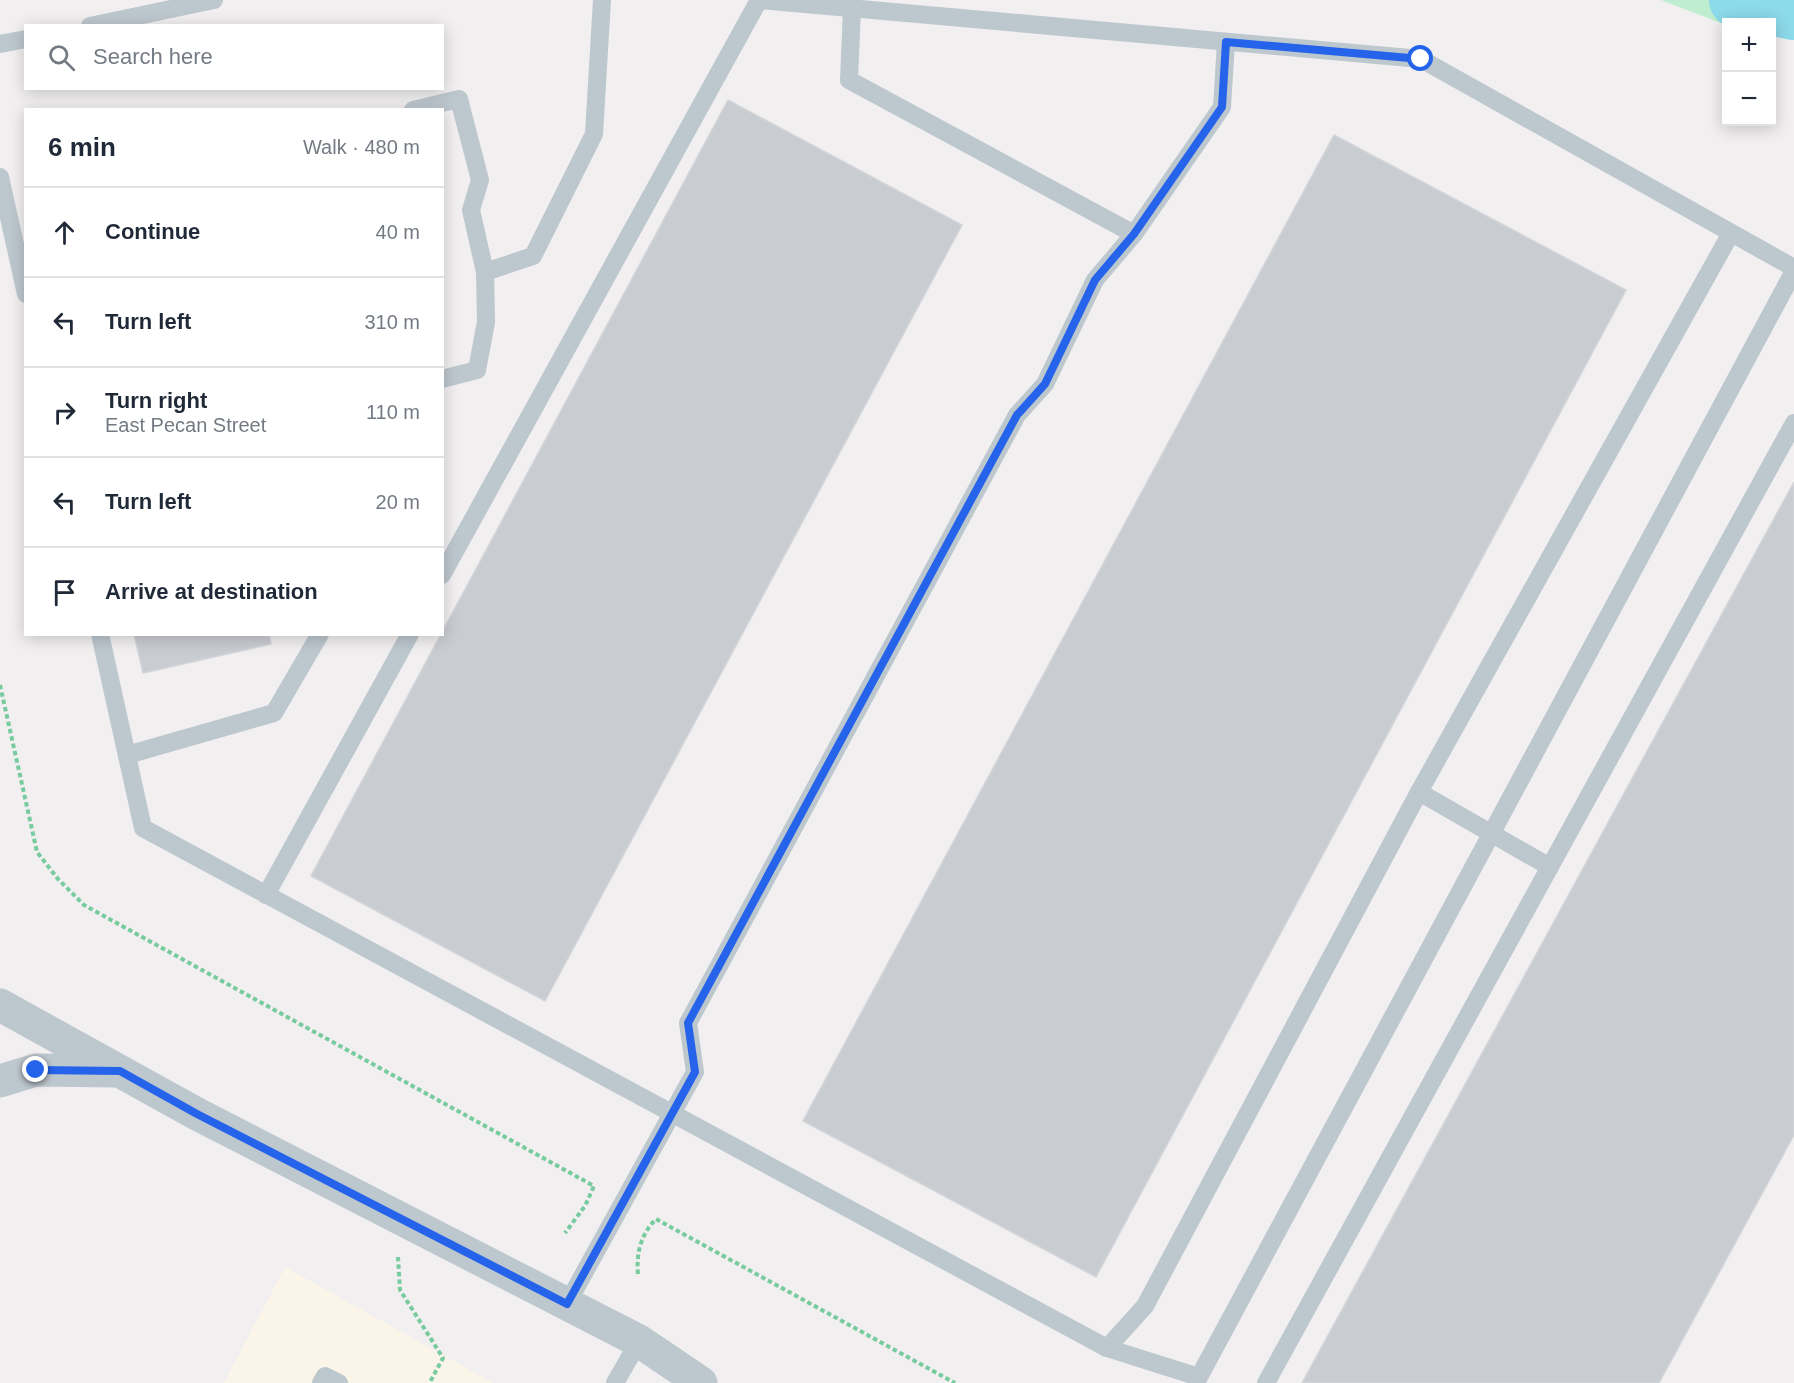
<!DOCTYPE html>
<html lang="en">
<head>
<meta charset="utf-8">
<style>
	:root { --surface:#fff; --page:#f6f6f7; --text:#1f2937; --muted:#747a83; --line:#e0e1e3 }
	body { margin:0; font-family:Helvetica,sans-serif; background:var(--page); color:var(--text) }
	.controls { position:absolute; right:18px; top:18px; display:grid; overflow:hidden; border-radius:0px; box-shadow:0 3px 15px #0003 }
	.controls button { width:54px; height:54px; display:grid; place-items:center; padding:0; border:0; border-bottom:2px solid var(--line); background:var(--surface); color:var(--text); font:30px sans-serif }
	.stop { position:absolute; width:18px; height:18px; margin:-14px; border:4px solid #2563eb; border-radius:50%; background:#fff }
	.stop.end { background:#2563eb; border-color:#fff; box-shadow:0 2px 6px #0008 }
	.list { margin:0; padding:0; list-style:none }
	h2 { display:flex; justify-content:space-between; align-items:center; height:78px; margin:0; padding:0 24px; font-size:26px }
	h2 small { font-size:20px; font-weight:400; color:var(--muted) }
	.list li { display:grid; grid-template-columns:39px 1fr auto; gap:18px; align-items:center; box-sizing:border-box; height:90px; padding:0 24px; border-top:2px solid var(--line) }
	.list b { display:block; font-size:22px; white-space:nowrap }
	.list p { margin:0; font-size:20px; white-space:nowrap; color:var(--muted) }
	.list em { font-size:20px; font-style:normal; color:var(--muted) }
	.icon { flex:none; width:33px; height:33px; fill:none; stroke:currentColor; stroke-width:2; stroke-linecap:round; stroke-linejoin:round }
	.map { position:relative; flex:none; width:1794px; height:1383px; overflow:hidden }
	.search { position:absolute; background:var(--surface); box-shadow:0 3px 15px #0003; left:24px; top:24px; width:420px; height:66px; display:flex; align-items:center; gap:15px; box-sizing:border-box; padding:0 21px; border-radius:0px; color:var(--muted); font-size:22px }
	.panel { position:absolute; background:var(--surface); box-shadow:0 3px 15px #0003; left:24px; top:108px; width:420px; height:528px; border-radius:0px }
	.map>svg:first-child { display:block }
	.commercial { fill:#fbf5e9 }
	.green { fill:#beeecf }
	.lines { fill:none; stroke-linecap:round; stroke-linejoin:round }
	.river { stroke:#8ddaea; stroke-width:56 }
	.building { fill:#c9ccd1; stroke:#d3d5da; stroke-width:1.5 }
	.path { stroke:#77cb9e; stroke-width:4; stroke-dasharray:4.5 3; stroke-linecap:butt }
	.service { stroke:#bdc7ce; stroke-width:18 }
	.tertiary { stroke:#bdc7ce; stroke-width:33 }
	.route { stroke:#2563eb; stroke-width:8 }
</style>
</head>
<body>
<div class="map">
<svg width="1794" height="1383" viewBox="0 0 1794 1383">
	<rect width="100%" height="100%" fill="#f1efef"/>
	<!-- commercial -->
	<polygon class="commercial" points="285,1267 493,1383 224,1383"/>
	<!-- green -->
	<polygon class="green" points="1661,0 1794,0 1794,40 1772,36 1772,22 1726,22 1726,25"/>
	<g class="lines">
		<!-- river -->
		<polyline class="river" points="1737,0 1794,12"/>
	</g>
	<!-- building -->
	<g class="building">
		<polygon points="728,100 962,225 545,1001 311,876"/>
		<polygon points="1334,135 1626,290 1096,1277 803,1121"/>
		<polygon points="1794,482 1794,1135 1659,1383 1302,1383"/>
		<polygon points="134,634 269,634 271,644 143,673"/>
	</g>
	<g class="lines">
		<!-- path -->
		<g class="path">
			<polyline points="0,685 37,852 58,879 84,905 594,1186 585,1206 565,1233"/>
			<polyline points="398,1257 400,1290 443,1358 430,1382"/>
			<path d="M638,1274C636,1253 641,1234 656,1219L955,1383"/>
		</g>
		<!-- service -->
		<g class="service">
			<polyline points="759,0 1421,59 1794,268"/>
			<polyline points="852,8 849,80 1134,234"/>
			<polyline points="90,26 214,0"/>
			<polyline points="0,44 26,39"/>
			<polyline points="413,110 459,99 480,180 471,210 485,272 486,322 477,370 442,379"/>
			<polyline points="0,177 26,294"/>
			<polyline points="485,272 533,256 594,134 602,0"/>
			<polyline points="442,575 759,0"/>
			<polyline points="100,634 143,828 1107,1348 1199,1377 1794,271"/>
			<polyline points="127,755 274,713 320,634"/>
			<polyline points="1419,792 1550,867"/>
			<polyline points="266,895 410,634"/>
			<polyline points="567,1304 695,1072 688,1023 1017,415 1045,384 1095,280 1134,234 1222,107 1226,42"/>
			<polyline points="1107,1348 1145,1306 1419,792 1731,233"/>
			<polyline points="321,1383 325,1376 339,1383"/>
			<polyline points="615,1383 639,1341"/>
			<polyline points="1266,1383 1794,423"/>
		</g>
		<!-- tertiary -->
		<g class="tertiary">
			<polyline points="0,1005 197,1114 639,1341 701,1383"/>
			<polyline points="0,1081 36,1070 117,1071"/>
		</g>
	</g>
	<g class="lines">
		<!-- route -->
		<polyline class="route" points="36,1070 120,1071 197,1114 567,1304 695,1072 688,1023 1017,415 1045,384 1095,280 1134,234 1222,107 1226,42 1421,59"/>
	</g>
</svg>
<div class="controls">
<button>+</button>
<button>−</button>
</div>
<div class="stop" style="left:1421px;top:59px"></div>
<div class="stop end" style="left:36px;top:1070px"></div>
<div class="search"><svg class="icon" aria-label="search" viewBox="0 0 24 24"><circle cx="10" cy="10" r="6"/><path d="M15 15l6 6"/></svg>Search here</div>
<section class="panel">
<h2>6 min<small>Walk · 480 m</small></h2>
<ul class="list">
<li><svg class="icon" aria-label="ahead" viewBox="0 0 24 24"><path d="M12 20V5M6 11l6-6 6 6"/></svg><div><b>Continue</b></div><em>40 m</em></li>
<li><svg class="icon" aria-label="left" viewBox="0 0 24 24"><path d="M17 20v-9H6M10 6l-5 5 5 5"/></svg><div><b>Turn left</b></div><em>310 m</em></li>
<li><svg class="icon" aria-label="right" viewBox="0 0 24 24"><path d="M7 20v-9h11M14 6l5 5-5 5"/></svg><div><b>Turn right</b><p>East Pecan Street</p></div><em>110 m</em></li>
<li><svg class="icon" aria-label="left" viewBox="0 0 24 24"><path d="M17 20v-9H6M10 6l-5 5 5 5"/></svg><div><b>Turn left</b></div><em>20 m</em></li>
<li><svg class="icon" aria-label="arrive" viewBox="0 0 24 24"><path d="M6 21V4h12l-3 4 3 4H6"/></svg><div><b>Arrive at destination</b></div></li>
</ul>
</section>
</div>
</body>
</html>
